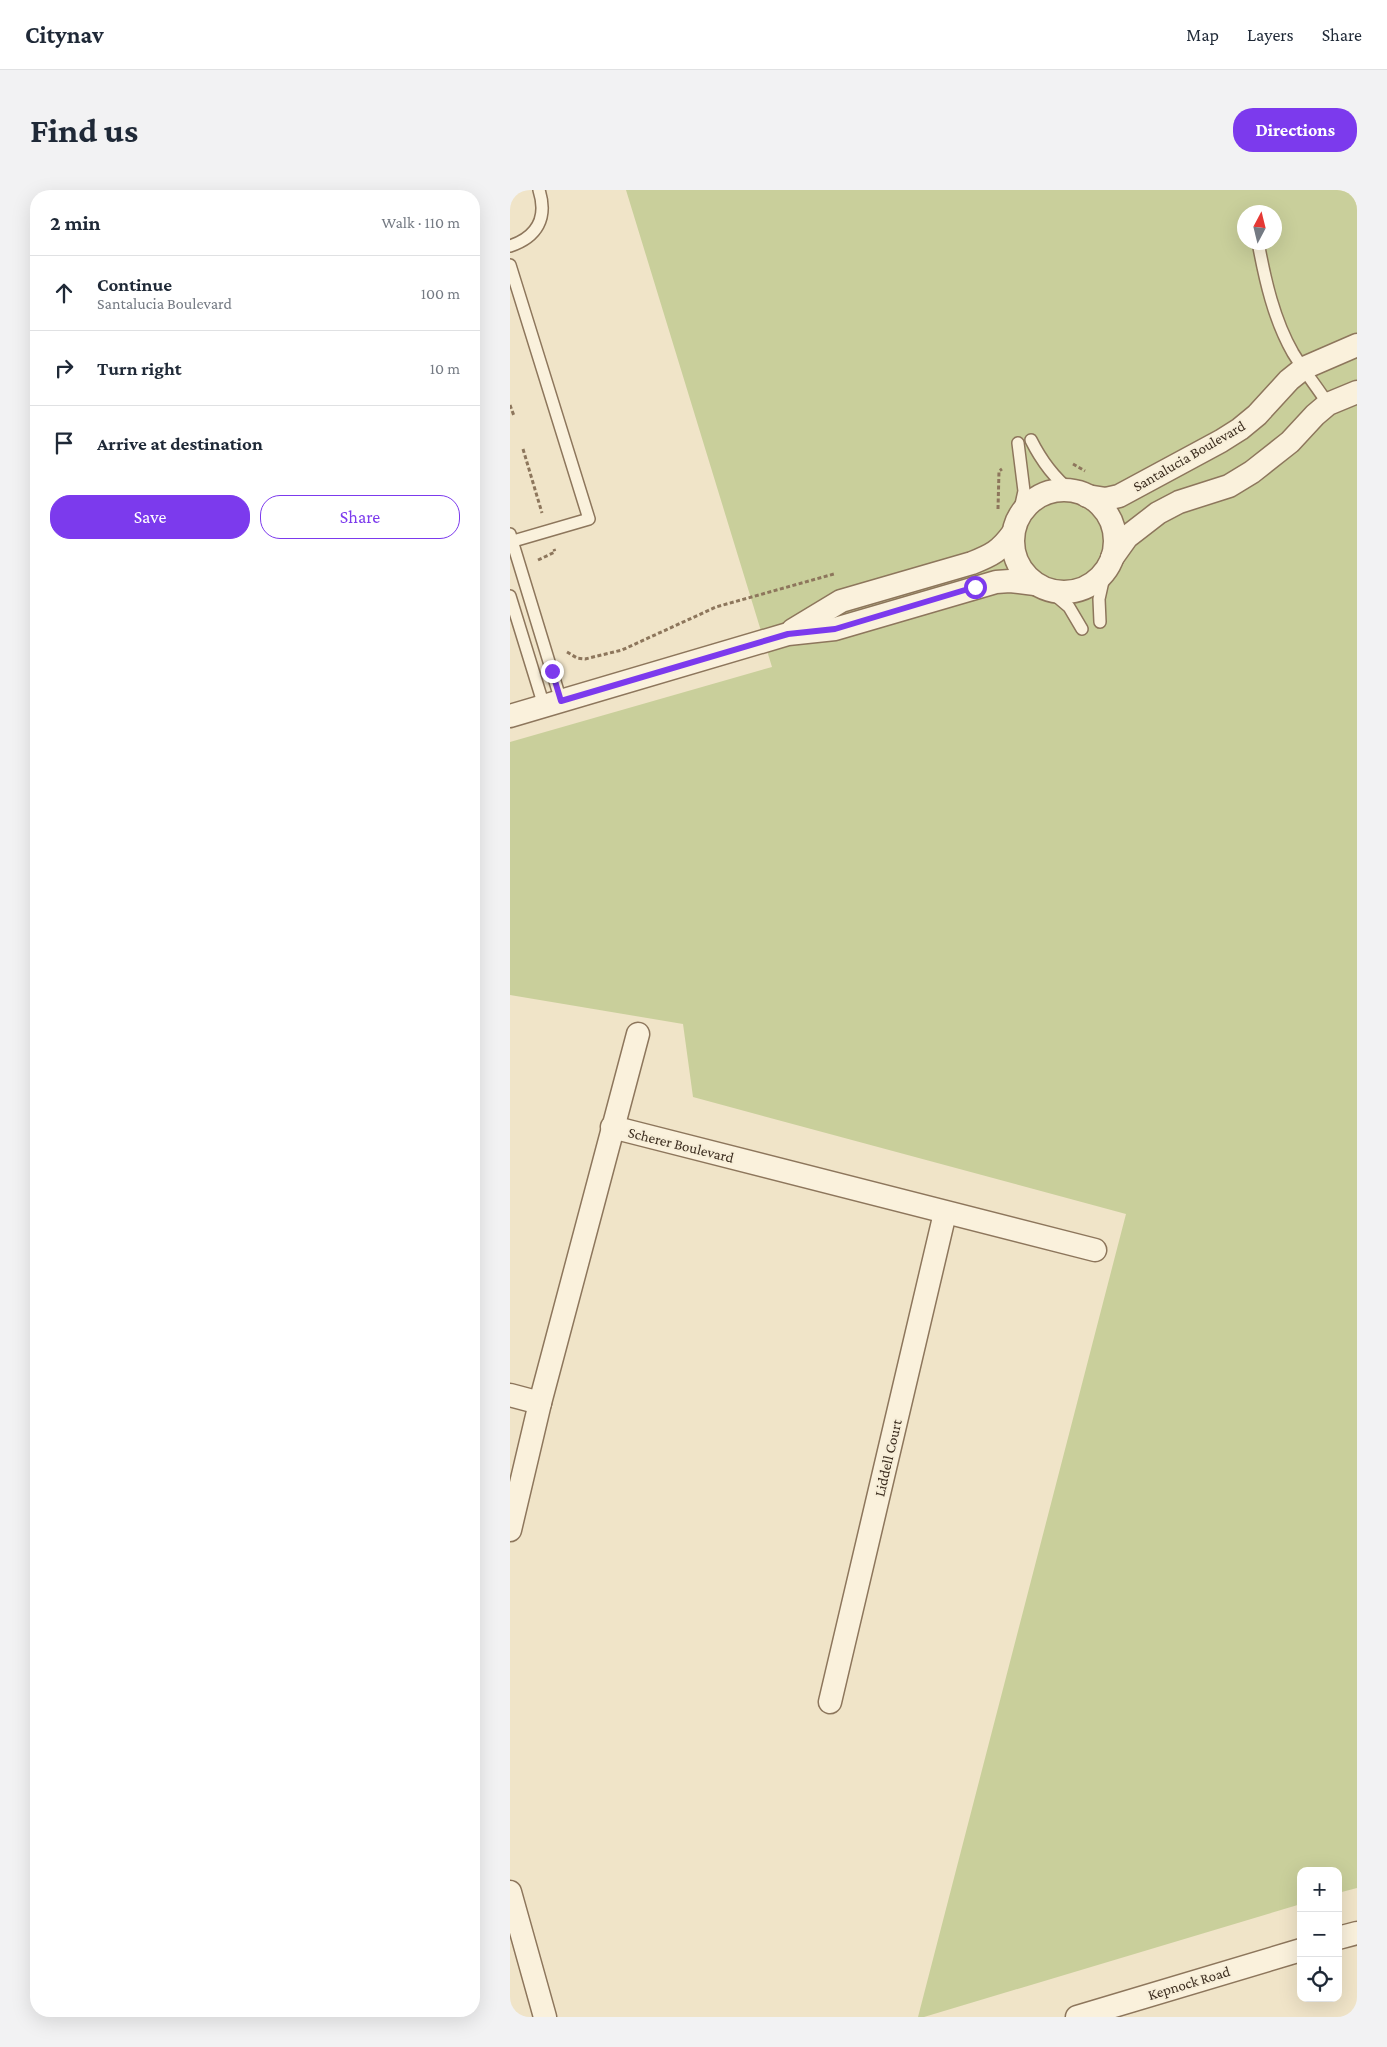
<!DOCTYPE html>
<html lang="en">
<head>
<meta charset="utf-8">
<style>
	:root { --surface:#fff; --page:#f2f2f3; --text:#1f2937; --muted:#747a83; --line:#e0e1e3; --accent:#7c3aed }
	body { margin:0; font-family:"Crimson Pro",serif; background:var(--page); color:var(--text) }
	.controls { position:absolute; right:15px; bottom:15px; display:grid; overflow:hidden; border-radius:10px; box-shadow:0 5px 20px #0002 }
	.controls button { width:45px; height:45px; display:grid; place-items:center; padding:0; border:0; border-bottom:1px solid var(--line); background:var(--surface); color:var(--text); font:25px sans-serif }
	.compass { position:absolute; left:727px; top:15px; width:45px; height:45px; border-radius:50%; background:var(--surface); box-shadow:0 5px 20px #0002; rotate:7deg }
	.stop { position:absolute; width:15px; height:15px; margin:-11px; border:4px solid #7c3aed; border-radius:50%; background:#fff }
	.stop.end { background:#7c3aed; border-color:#fff; box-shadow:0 1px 5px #0008 }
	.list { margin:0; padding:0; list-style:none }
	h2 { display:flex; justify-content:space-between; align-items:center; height:65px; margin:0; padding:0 20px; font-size:21px }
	h2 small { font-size:16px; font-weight:400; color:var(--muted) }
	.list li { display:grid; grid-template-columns:32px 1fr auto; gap:15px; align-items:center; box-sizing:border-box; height:75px; padding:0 20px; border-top:1px solid var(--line) }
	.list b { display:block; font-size:19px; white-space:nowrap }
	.list p { margin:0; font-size:16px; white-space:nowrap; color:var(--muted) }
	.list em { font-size:16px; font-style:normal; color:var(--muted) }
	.actions { display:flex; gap:10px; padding:15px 20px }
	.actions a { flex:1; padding:11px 0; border:1px solid var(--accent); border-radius:20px; text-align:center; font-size:18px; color:var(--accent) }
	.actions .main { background:var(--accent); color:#fff }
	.icon { flex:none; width:28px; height:28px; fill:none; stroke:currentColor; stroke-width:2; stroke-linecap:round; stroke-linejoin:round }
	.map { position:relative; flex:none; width:847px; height:1827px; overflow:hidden; border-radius:20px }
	header { display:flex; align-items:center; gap:30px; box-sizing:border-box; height:70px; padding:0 25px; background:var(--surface); border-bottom:1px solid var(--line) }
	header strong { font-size:24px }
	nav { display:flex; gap:28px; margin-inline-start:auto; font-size:18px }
	.intro { display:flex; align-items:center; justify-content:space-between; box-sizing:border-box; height:120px; padding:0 30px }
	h1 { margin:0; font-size:35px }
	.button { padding:12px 22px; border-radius:20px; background:var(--accent); color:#fff; font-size:18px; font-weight:700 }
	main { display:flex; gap:30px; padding:0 30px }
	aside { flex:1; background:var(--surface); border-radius:20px; box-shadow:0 5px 20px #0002 }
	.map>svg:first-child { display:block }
	.green { fill:#c9cf9b; fill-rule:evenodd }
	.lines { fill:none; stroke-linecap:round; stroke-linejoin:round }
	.service-casing { stroke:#8d765c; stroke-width:14 }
	.minor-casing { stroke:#8d765c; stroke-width:25 }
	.path { stroke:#8d765c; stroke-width:3; stroke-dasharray:4 2.5; stroke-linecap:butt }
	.service { stroke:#faf1dc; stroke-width:11 }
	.minor { stroke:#faf1dc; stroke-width:22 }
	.route { stroke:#7c3aed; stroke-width:6 }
	.labels { text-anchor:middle; stroke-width:4; stroke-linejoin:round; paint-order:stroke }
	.street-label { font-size:15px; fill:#3d2e20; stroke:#f7eed8 }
</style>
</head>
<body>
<header>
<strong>Citynav</strong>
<nav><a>Map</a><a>Layers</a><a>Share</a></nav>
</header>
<div class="intro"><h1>Find us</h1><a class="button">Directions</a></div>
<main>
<aside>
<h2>2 min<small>Walk · 110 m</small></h2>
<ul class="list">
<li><svg class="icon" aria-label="ahead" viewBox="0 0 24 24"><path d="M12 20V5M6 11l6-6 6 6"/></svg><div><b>Continue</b><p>Santalucia Boulevard</p></div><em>100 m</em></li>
<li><svg class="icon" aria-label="right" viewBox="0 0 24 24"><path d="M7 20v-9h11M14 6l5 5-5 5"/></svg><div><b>Turn right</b></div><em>10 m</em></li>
<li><svg class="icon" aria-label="arrive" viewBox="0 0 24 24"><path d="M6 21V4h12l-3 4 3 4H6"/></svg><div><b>Arrive at destination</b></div></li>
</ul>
<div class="actions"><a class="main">Save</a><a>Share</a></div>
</aside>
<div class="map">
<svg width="847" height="1827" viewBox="0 0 847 1827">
	<rect width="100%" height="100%" fill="#f0e4c8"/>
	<!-- green -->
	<path class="green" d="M116,0H847V1698L828,1703V1681H791V1714L414,1827H408L616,1024L183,907L173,834L0,805V552L262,477ZM734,22H764V52H734Z"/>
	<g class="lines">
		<!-- service casing -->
		<g class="service-casing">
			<g id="service">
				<path d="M748,52C755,90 764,130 783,163C794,181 807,197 818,214"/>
				<path d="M0,56C27,47 38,28 29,0"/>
				<polyline points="0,75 79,329 0,352"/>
				<path d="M521,250C531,270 543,287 561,301"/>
				<polyline points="508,328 514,301 508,253"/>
				<polyline points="0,344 51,511"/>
				<polyline points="539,400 559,417 572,439"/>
				<polyline points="0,406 34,516"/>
				<polyline points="590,432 589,409 595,382"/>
			</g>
		</g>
		<!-- minor casing -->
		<g class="minor-casing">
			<g id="minor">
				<circle cx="554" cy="351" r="51"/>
				<polyline points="577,306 596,309 609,306 711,251 730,239 747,225 779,190 794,178 847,155"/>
				<polyline points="602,368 617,347 648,323 669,312 719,296 742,282 780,252 805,225 818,214 847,202"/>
				<path d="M283,440L331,411L462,373C482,365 490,361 503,343"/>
				<polyline points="0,526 278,444 325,439 486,392 500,391 525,394"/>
				<polyline points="102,937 585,1060"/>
				<polyline points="0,1205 30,1213"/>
				<polyline points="0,1340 30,1213 128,844"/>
				<polyline points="320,1512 435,1023"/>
				<polyline points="0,1702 35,1827"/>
				<polyline points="828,1748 847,1743"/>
				<polyline points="567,1827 791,1760"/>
			</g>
		</g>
		<!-- path -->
		<g class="path">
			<polyline points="0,215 4,226"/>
			<polyline points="13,259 32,323"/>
			<polyline points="563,274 575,281"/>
			<polyline points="488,319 489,281 492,279"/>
			<polyline points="28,370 45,362 44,359"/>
			<polyline points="57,462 67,468 75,469 112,460 206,417 324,384"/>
		</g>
		<!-- service -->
		<use href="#service" class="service"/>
		<!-- minor -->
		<use href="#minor" class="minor"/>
	</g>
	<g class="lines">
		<!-- route -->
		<polyline class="route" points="42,481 51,511 278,444 325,439 465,397"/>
	</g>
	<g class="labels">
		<!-- street labels -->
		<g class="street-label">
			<text transform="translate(679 266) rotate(-30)" y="5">Santalucia Boulevard</text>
			<text transform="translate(171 955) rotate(14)" y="5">Scherer Boulevard</text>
			<text transform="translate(378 1268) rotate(-77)" y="5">Liddell Court</text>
			<text transform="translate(679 1793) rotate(-17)" y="5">Kepnock Road</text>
		</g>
	</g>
</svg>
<div class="controls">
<button>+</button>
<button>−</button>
<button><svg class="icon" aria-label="locate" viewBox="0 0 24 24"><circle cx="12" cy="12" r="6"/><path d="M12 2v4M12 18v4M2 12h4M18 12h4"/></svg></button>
</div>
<svg class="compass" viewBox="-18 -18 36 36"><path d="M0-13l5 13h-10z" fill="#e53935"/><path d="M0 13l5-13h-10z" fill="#747a83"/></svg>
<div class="stop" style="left:465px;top:397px"></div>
<div class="stop end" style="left:42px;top:481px"></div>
</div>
</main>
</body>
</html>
